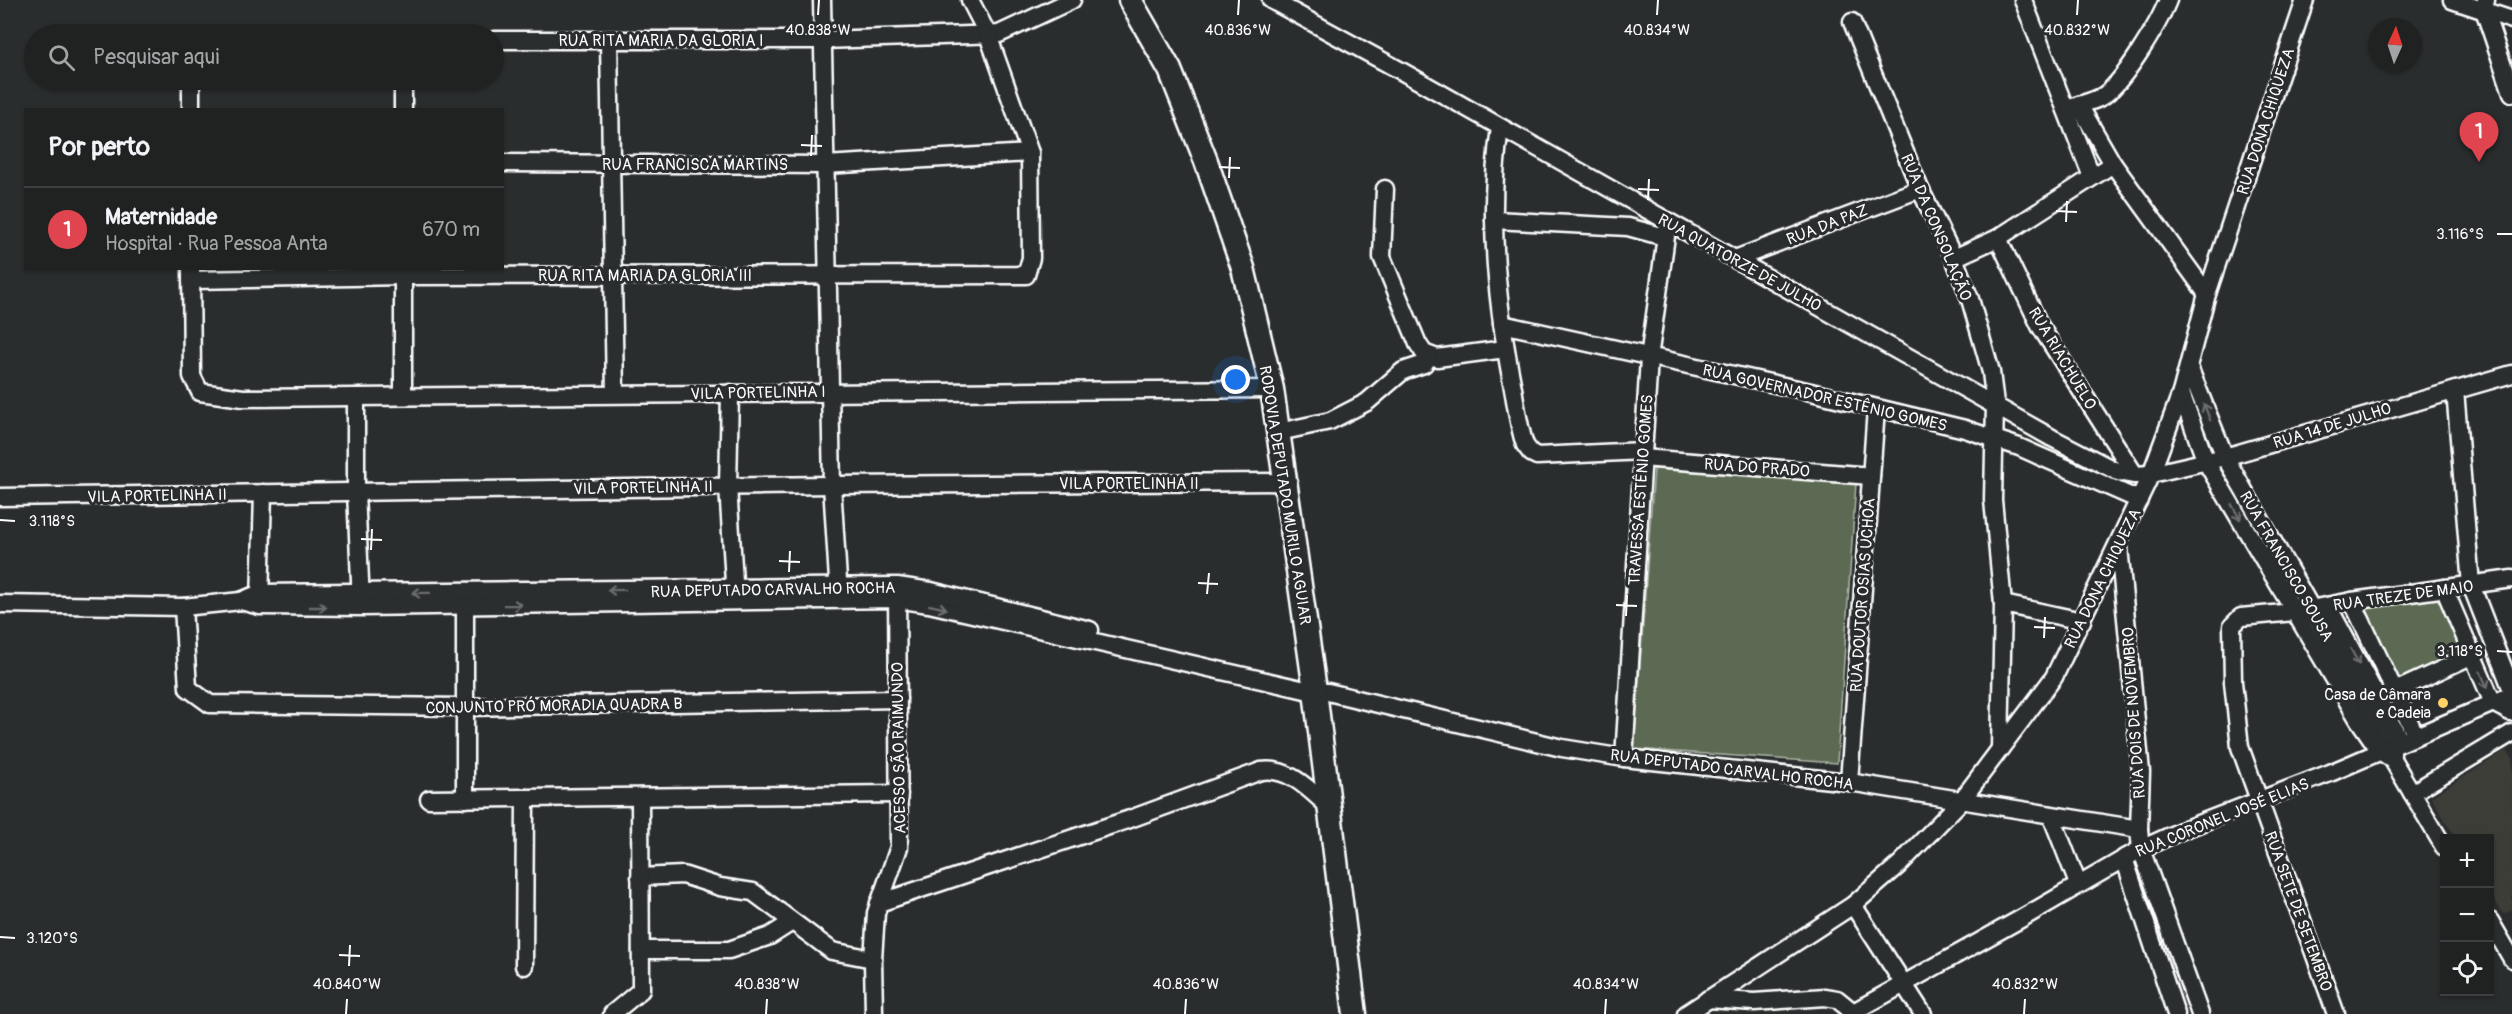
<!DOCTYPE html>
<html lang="pt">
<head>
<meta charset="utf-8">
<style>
	:root { --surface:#202222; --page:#282a2a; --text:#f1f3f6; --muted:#a2a4a5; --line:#3d3f40; --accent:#ea580c }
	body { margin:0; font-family:Pangolin,sans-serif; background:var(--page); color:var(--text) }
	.controls { position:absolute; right:18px; bottom:18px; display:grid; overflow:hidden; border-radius:0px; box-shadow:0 2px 4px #0004 }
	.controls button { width:54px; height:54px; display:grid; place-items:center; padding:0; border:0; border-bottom:2px solid var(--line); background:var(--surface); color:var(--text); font:30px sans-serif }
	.compass { position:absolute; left:2368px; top:18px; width:54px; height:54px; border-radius:50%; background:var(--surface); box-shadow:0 2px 4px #0004; rotate:3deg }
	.you { position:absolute; left:1236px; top:380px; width:21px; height:21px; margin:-15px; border:4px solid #fff; border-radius:50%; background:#1a73e8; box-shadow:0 0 0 9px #1a73e833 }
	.badge { display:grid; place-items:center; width:39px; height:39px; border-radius:50%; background:var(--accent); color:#fff; font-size:20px; font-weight:700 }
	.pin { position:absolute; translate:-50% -50px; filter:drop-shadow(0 2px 3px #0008) }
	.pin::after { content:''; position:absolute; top:32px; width:21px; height:18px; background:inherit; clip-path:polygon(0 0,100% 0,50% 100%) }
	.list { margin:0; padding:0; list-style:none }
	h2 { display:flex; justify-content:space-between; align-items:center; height:78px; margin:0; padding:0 24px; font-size:26px }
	h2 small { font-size:20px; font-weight:400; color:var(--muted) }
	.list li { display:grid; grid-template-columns:39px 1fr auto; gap:18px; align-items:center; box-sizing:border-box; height:84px; padding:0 24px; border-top:2px solid var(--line) }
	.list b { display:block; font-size:22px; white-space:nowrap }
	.list p { margin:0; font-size:20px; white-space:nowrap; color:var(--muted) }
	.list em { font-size:20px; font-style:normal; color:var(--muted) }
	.icon { flex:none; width:33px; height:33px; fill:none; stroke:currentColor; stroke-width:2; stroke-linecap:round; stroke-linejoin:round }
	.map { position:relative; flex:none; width:2512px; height:1014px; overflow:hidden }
	.search { position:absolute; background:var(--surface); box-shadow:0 2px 4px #0004; left:24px; top:24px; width:480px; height:66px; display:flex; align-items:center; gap:15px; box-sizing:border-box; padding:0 21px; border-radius:33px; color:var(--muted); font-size:22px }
	.panel { position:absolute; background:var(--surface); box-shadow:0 2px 4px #0004; left:24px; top:108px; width:480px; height:162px; border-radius:0px }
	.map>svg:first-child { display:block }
	.built { fill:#3e3d39 }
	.green { fill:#5c6b53; stroke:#aeb5a9; stroke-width:1.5 }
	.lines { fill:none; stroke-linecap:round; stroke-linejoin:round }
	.minor-casing { stroke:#fff; stroke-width:21 }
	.highway-casing { stroke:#fff; stroke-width:27 }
	.minor { stroke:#2a2d2e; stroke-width:16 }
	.highway { stroke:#2a2d2e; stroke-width:22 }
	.oneway { stroke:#6a6c6d }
	.ticks { fill:none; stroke:#fff; stroke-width:2 }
	.poi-dot { fill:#ffd166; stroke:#2a2d2e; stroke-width:2 }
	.labels { text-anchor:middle; stroke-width:6; stroke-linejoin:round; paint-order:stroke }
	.street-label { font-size:16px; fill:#fff; stroke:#2a2d2e }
	.poi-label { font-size:16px; fill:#fff; stroke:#2a2d2e; text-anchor:end }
	.ticks-label { font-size:15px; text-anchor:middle; fill:#fff; stroke:#2a2d2e; stroke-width:6; stroke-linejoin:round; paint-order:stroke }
</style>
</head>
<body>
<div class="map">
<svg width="2512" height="1014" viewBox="0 0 2512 1014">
	<rect width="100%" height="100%" fill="#2a2d2e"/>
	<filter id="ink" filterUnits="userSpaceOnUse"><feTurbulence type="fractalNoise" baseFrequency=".0167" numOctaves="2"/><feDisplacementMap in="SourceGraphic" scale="12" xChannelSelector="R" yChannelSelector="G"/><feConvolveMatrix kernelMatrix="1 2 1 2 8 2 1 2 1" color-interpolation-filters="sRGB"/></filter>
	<g filter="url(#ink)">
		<!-- built -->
		<polygon class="built" points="2507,750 2512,758 2512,910 2503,914 2490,892 2490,838 2456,838 2431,797"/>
		<!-- green -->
		<g class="green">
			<polygon points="1654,469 1856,483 1837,763 1634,749"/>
			<polygon points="2441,596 2465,651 2399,681 2366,608"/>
		</g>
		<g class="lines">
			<!-- minor casing -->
			<g class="minor-casing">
				<g id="minor">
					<polyline points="822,0 832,485 839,596"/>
					<polyline points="1271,0 1403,72 2052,438 2118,472 2135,475 2151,474 2225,457 2512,374"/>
					<polyline points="2023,0 2092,177"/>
					<polyline points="2452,0 2512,20"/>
					<polyline points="2486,0 2484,10 2512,93"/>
					<polyline points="1852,22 1920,189 1954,258 1970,299 1991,372 1995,404 1993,500 2003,604 2000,749"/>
					<polyline points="494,40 823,40 999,34 1072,0"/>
					<polyline points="609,40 615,394"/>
					<polyline points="403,80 403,110"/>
					<polyline points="2079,105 2113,164 2207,294"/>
					<path d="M2070,108C2080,104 2092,102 2101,97C2122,86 2159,23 2168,0"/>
					<polyline points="191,110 191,80"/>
					<path d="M1500,128C1487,212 1496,300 1512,383C1516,403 1518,425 1525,445L1531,453L1537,456L1643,451"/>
					<polyline points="502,163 825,165 1030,153"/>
					<polyline points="1385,189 1382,257 1418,344 1424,353 1437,358 1505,349"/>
					<polyline points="1494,220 1628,227 1665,237"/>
					<polyline points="1998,238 2040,326 2135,475"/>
					<polyline points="1954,258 1998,238 2113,164"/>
					<polyline points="1735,259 1920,189"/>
					<polyline points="191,268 192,376 200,392 243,398 1272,389"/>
					<polyline points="403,268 403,396"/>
					<polyline points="191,280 403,276 1026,275 1031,258 1030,153 988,35 970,0"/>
					<polyline points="1502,324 1811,392 1965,429 2019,447 2139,500"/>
					<polyline points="2189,367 2225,457 2372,715 2392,746 2392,755"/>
					<polyline points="2455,390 2471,585 2512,690"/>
					<polyline points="730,393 728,486 735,598"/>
					<polyline points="2181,393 2206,462 2358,719 2380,751 2392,759 2444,847"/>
					<polyline points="356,397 356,492 361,603"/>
					<polyline points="1279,432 1330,421 1367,402 1403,371 1424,364 1429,357"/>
					<polyline points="1642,458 1871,476"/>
					<polyline points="0,497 832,485 1287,482"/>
					<polyline points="2119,547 2141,772 2139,829 2141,849 2200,1014"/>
					<polyline points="2444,588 2493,703 2510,712"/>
					<polyline points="465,596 465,799"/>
					<polyline points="241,601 260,606 362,607 896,599 929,604 1314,692 1328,692 1562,748 1624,758 1849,782 2139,829"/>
					<polyline points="2352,601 2416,736"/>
					<polyline points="260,602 263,493"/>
					<polyline points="0,604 183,607 241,601 260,593 897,586 931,591 1090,630"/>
					<polyline points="2003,604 2082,621"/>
					<polyline points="2328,606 2400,740"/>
					<polyline points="183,607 188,688 210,704 465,707 898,699"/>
					<polyline points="2395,691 2473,655"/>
					<polyline points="1624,758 1649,358 1668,222"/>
					<polyline points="1849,782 1876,409"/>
					<polyline points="2412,793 2512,733"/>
					<polyline points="429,799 899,794"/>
					<polyline points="2051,815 2078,884"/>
					<polyline points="2124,858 2176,1014"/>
					<polyline points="640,877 683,875 720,887 753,892 832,951 873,959"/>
					<path d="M879,903L1130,819L1261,771C1289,767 1309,789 1329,807"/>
					<polyline points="1853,905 1923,1014"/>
					<polyline points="2490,921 2512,959"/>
					<polyline points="641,950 729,950 770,936 792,922"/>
					<polyline points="524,966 525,798"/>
					<polyline points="1708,999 1754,1002 1825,997 1837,999 1853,1012"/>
					<polyline points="612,1014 641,990 640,797"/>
					<polyline points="874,1014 873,959 876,913 899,847 897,590"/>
					<polyline points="1686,1014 1853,905 1900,864 1961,801 2054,677 2151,474 2181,393 2207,294 2305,0"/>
					<polyline points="1850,1014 2024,917 2141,849 2185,829 2330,773 2512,695"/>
					<polyline points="2336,1014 2240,747 2233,682 2232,626 2241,617 2294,612 2352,601 2512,579"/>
				</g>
			</g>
			<!-- highway casing -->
			<g class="highway-casing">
				<polyline id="highway" points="1130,0 1170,70 1206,161 1243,268 1272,389 1314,683 1355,1014"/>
			</g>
			<!-- minor -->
			<use href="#minor" class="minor"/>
			<!-- highway -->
			<use href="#highway" class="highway"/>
		</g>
		<!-- one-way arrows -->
		<defs><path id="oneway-shaft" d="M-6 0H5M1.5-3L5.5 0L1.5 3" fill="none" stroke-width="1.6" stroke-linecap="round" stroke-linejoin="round" transform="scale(1.5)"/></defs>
		<g class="oneway">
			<use href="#oneway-shaft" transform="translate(2207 412) rotate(-111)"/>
			<use href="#oneway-shaft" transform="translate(2236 512) rotate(60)"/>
			<use href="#oneway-shaft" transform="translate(616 590) rotate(179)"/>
			<use href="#oneway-shaft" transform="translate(421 593) rotate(179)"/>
			<use href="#oneway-shaft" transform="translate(513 605) rotate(-1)"/>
			<use href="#oneway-shaft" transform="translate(318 607)"/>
			<use href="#oneway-shaft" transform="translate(938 607) rotate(13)"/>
			<use href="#oneway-shaft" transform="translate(2355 657) rotate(62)"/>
			<use href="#oneway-shaft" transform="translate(2484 680) rotate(67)"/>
		</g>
	</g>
	<!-- ticks -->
	<path class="ticks" d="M818,15L819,0M1238,15L1239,0M1657,15L1658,0M2077,15L2078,0M801,145L822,146M811,156L812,135M1219,167L1240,168M1229,178L1230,157M1638,189L1659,190M1648,200L1649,179M2056,211L2077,212M2066,222L2067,201M2497,234H2512M0,520L15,521M361,539L382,540M371,550L372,529M779,561L800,562M789,572L790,551M1198,583L1218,584M1207,594L1209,573M1616,605L1637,606M1626,616L1627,595M2034,627L2055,628M2044,638L2045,617M2497,651L2512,652M0,937L15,938M339,955L360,956M349,966L350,945M346,1014L347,999M766,1014L767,999M1185,1014L1186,999M1605,1014L1606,999M2024,1014L2025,999"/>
	<!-- markers -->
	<circle class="poi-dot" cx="2443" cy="703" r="6"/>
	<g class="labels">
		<!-- street labels -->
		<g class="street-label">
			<text x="661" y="46">RUA RITA MARIA DA GLORIA I</text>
			<text transform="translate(2265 121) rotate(-72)" y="6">RUA DONA CHIQUEZA</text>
			<text x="695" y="170">RUA FRANCISCA MARTINS</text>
			<text transform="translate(1827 224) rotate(-21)" y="6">RUA DA PAZ</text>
			<text transform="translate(1937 227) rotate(67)" y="6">RUA DA CONSOLAÇÃO</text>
			<text transform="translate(1740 262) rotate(29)" y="6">RUA QUATORZE DE JULHO</text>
			<text x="645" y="281">RUA RITA MARIA DA GLORIA III</text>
			<text transform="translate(2063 358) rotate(59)" y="6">RUA RIACHUELO</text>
			<text transform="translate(758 392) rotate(-1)" y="6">VILA PORTELINHA I</text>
			<text transform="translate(1825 397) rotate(13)" y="6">RUA GOVERNADOR ESTÊNIO GOMES</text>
			<text transform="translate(2332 425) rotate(-17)" y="6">RUA 14 DE JULHO</text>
			<text transform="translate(1757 467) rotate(4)" y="6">RUA DO PRADO</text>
			<text x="1129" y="489">VILA PORTELINHA II</text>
			<text transform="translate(643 487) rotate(-1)" y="6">VILA PORTELINHA II</text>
			<text transform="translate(1640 490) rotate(-86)" y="6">TRAVESSA ESTÊNIO GOMES</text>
			<text transform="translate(157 495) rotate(-1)" y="6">VILA PORTELINHA II</text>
			<text transform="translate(1286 495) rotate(81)" y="6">RODOVIA DEPUTADO MURILO AGUIAR</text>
			<text transform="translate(2287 566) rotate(60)" y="6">RUA FRANCISCO SOUSA</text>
			<text transform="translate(2102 578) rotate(-64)" y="6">RUA DONA CHIQUEZA</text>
			<text transform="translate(773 589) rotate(-1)" y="6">RUA DEPUTADO CARVALHO ROCHA</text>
			<text transform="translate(1862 595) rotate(-86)" y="6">RUA DOUTOR OSIAS UCHOA</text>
			<text transform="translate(2403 595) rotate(-8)" y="6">RUA TREZE DE MAIO</text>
			<text transform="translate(554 705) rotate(-1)" y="6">CONJUNTO PRÓ MORADIA QUADRA B</text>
			<text transform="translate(2133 713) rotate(-94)" y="6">RUA DOIS DE NOVEMBRO</text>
			<text transform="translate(898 748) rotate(-91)" y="6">ACESSO SÃO RAIMUNDO</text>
			<text transform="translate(1732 769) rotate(7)" y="6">RUA DEPUTADO CARVALHO ROCHA</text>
			<text transform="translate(2222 817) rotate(-22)" y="6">RUA CORONEL JOSÉ ELIAS</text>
			<text transform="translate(2299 911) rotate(70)" y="6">RUA SETE DE SETEMBRO</text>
		</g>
		<!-- poi labels -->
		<g class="poi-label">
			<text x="2431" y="700">Casa de Câmara<tspan x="2431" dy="18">e Cadeia</tspan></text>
		</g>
	</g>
	<g class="ticks-label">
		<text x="818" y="35">40.838°W</text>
		<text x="1238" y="35">40.836°W</text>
		<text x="1657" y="35">40.834°W</text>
		<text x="2077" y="35">40.832°W</text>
		<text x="2460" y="239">3.116°S</text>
		<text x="52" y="526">3.118°S</text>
		<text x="2460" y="656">3.118°S</text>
		<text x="52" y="943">3.120°S</text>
		<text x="347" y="989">40.840°W</text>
		<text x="767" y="989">40.838°W</text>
		<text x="1186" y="989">40.836°W</text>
		<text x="1606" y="989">40.834°W</text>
		<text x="2025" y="989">40.832°W</text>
	</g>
</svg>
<div class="controls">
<button>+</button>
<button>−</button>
<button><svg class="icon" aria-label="locate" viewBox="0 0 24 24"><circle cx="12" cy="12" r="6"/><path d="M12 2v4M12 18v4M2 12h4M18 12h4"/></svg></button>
</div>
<svg class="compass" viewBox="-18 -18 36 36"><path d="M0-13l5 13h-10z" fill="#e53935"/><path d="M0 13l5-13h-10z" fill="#a2a4a5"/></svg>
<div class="you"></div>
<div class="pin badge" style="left:2479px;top:162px;background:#e0444e">1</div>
<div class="search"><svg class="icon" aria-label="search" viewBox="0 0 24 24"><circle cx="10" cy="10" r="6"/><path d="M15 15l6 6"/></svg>Pesquisar aqui</div>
<section class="panel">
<h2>Por perto<small></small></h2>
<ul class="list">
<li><span class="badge" style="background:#e0444e">1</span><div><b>Maternidade</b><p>Hospital · Rua Pessoa Anta</p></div><em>670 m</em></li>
</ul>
</section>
</div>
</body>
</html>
